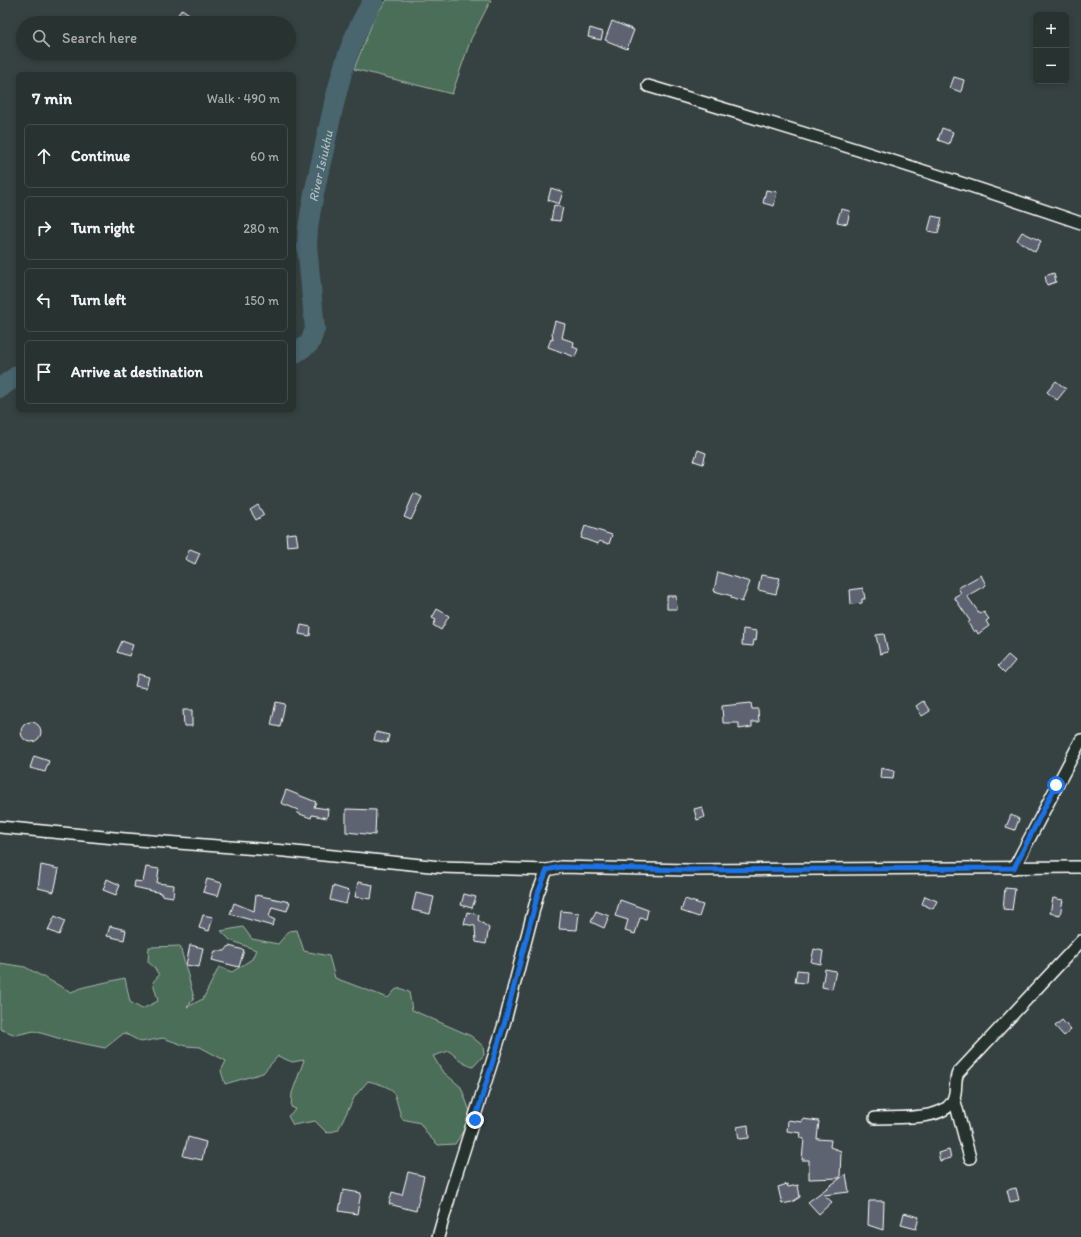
<!DOCTYPE html>
<html lang="en">
<head>
<meta charset="utf-8">
<style>
	:root { --surface:#283231; --page:#303a39; --text:#f1f3f6; --muted:#a5aaab; --line:#444d4d }
	body { margin:0; font-family:Itim,sans-serif; background:var(--page); color:var(--text) }
	.controls { position:absolute; right:12px; top:12px; display:grid; overflow:hidden; border-radius:6px; box-shadow:0 2px 6px #0003 }
	.controls button { width:36px; height:36px; display:grid; place-items:center; padding:0; border:0; border-bottom:1px solid var(--line); background:var(--surface); color:var(--text); font:20px sans-serif }
	.stop { position:absolute; width:12px; height:12px; margin:-9px; border:3px solid #1a73e8; border-radius:50%; background:#fff }
	.stop.end { background:#1a73e8; border-color:#fff; box-shadow:0 1px 4px #0008 }
	.list { margin:0; padding:0; list-style:none }
	h2 { display:flex; justify-content:space-between; align-items:center; height:52px; margin:0; padding:0 16px; font-size:17px }
	h2 small { font-size:13px; font-weight:400; color:var(--muted) }
	.list li { display:grid; grid-template-columns:26px 1fr auto; gap:12px; align-items:center; box-sizing:border-box; height:64px; margin:0 8px 8px; padding:0 8px; border:1px solid var(--line); border-radius:6px }
	.list b { display:block; font-size:15px; white-space:nowrap }
	.list em { font-size:13px; font-style:normal; color:var(--muted) }
	.icon { flex:none; width:22px; height:22px; fill:none; stroke:currentColor; stroke-width:2; stroke-linecap:round; stroke-linejoin:round }
	.map { position:relative; flex:none; width:1081px; height:1237px; overflow:hidden }
	.search { position:absolute; background:var(--surface); box-shadow:0 2px 6px #0003; left:16px; top:16px; width:280px; height:44px; display:flex; align-items:center; gap:10px; box-sizing:border-box; padding:0 14px; border-radius:22px; color:var(--muted); font-size:15px }
	.panel { position:absolute; background:var(--surface); box-shadow:0 2px 6px #0003; left:16px; top:72px; width:280px; height:340px; border-radius:6px }
	.map>svg:first-child { display:block }
	.green { fill:#4c6e59; stroke:#a6b6ac }
	.lines { fill:none; stroke-linecap:round; stroke-linejoin:round }
	.river { stroke:#49656e; stroke-width:20 }
	.building { fill:#5d6471; stroke:#fff }
	.minor-casing { stroke:#fff; stroke-width:14 }
	.minor { stroke:#26332d; stroke-width:11 }
	.route { stroke:#1a73e8; stroke-width:5 }
	.labels { text-anchor:middle; stroke-width:4; stroke-linejoin:round; paint-order:stroke }
	.water-label { font-size:13px; font-style:italic; fill:#adbabe; stroke:#26332d }
</style>
</head>
<body>
<div class="map">
<svg width="1081" height="1237" viewBox="0 0 1081 1237">
	<rect width="100%" height="100%" fill="#364241"/>
	<filter id="ink" filterUnits="userSpaceOnUse"><feTurbulence type="fractalNoise" baseFrequency=".025" numOctaves="2"/><feDisplacementMap in="SourceGraphic" scale="8" xChannelSelector="R" yChannelSelector="G"/><feConvolveMatrix kernelMatrix="1 2 1 2 8 2 1 2 1" color-interpolation-filters="sRGB"/></filter>
	<g filter="url(#ink)">
		<!-- green -->
		<g class="green">
			<polygon points="387,0 491,0 471,39 452,94 354,69 375,16"/>
			<path d="M243,927L252,939L278,944L289,931L297,930L304,951L329,956L335,978L388,998L395,990L400,988L409,992L412,1010L471,1036L483,1046L484,1055L473,1067L465,1064L449,1051L433,1056L442,1071L461,1087L472,1117L455,1144L438,1145L428,1135L420,1123L402,1119C392,1091 400,1089 368,1081L355,1096L338,1130L327,1133L315,1121L293,1125L288,1116L296,1109L291,1107L292,1093L304,1060L292,1062L278,1056L263,1073L225,1084L221,1071L226,1061L200,1047L186,1046L163,1038L141,1042L124,1033L105,1048L61,1039L34,1031L16,1035L0,1029V963L25,967L71,992L84,987L125,978L130,1002L142,1009L158,1001L153,982L159,975L154,967L148,962L149,947L180,946L194,998L187,1007L203,999L219,967L232,972L252,959L256,950L230,940L221,931Z"/>
		</g>
		<g class="lines">
			<!-- river -->
			<g class="river">
				<path id="s1" d="M294,354L310,343L315,329L307,245L308,229C311,204 317,179 323,154C334,103 345,43 374,0"/>
				<polyline points="0,388 18,375"/>
			</g>
		</g>
		<!-- building -->
		<g class="building">
			<polygon points="182,9 192,16 186,23 172,23"/>
			<polygon points="612,21 634,30 627,49 605,40"/>
			<polygon points="590,28 603,32 601,40 588,37"/>
			<polygon points="954,77 964,80 961,92 950,88"/>
			<polygon points="942,128 953,132 949,144 938,140"/>
			<polygon points="551,188 563,192 559,204 548,200"/>
			<polygon points="766,190 777,192 774,206 763,203"/>
			<polygon points="554,205 563,207 560,221 551,220"/>
			<polygon points="841,209 850,211 847,224 837,222"/>
			<polygon points="932,216 942,218 938,233 928,231"/>
			<polygon points="1022,232 1041,241 1035,252 1017,240"/>
			<polygon points="1054,273 1056,282 1047,285 1045,276"/>
			<polygon points="555,321 565,324 562,338 574,342 573,347 578,349 575,357 548,347 551,339 553,340 552,332"/>
			<polygon points="1056,381 1066,389 1057,400 1047,392"/>
			<polygon points="698,450 706,453 703,464 694,461"/>
			<polygon points="414,493 422,497 411,520 404,517"/>
			<polygon points="258,505 264,515 256,520 250,510"/>
			<polygon points="585,526 612,535 609,544 599,541 598,544 581,538"/>
			<polygon points="296,533 298,545 287,546 286,534"/>
			<polygon points="190,549 200,553 195,564 185,559"/>
			<polygon points="718,572 750,582 742,602 731,598 732,596 714,591"/>
			<polygon points="761,575 780,578 776,594 758,590"/>
			<polygon points="981,575 986,585 967,596 980,614 984,612 989,619 986,621 989,626 978,634 976,630 974,632 968,623 970,621 954,597 961,593 958,588"/>
			<polygon points="863,588 865,599 862,599 862,603 851,604 850,590"/>
			<polygon points="667,596 676,596 677,609 667,609"/>
			<polygon points="437,609 449,616 441,630 433,625 436,620 432,618"/>
			<polygon points="301,625 311,627 310,636 299,634"/>
			<polygon points="743,629 757,631 756,641 754,640 753,646 742,645"/>
			<polygon points="884,634 888,652 880,654 876,635"/>
			<polygon points="122,641 133,645 129,656 117,652"/>
			<polygon points="1008,655 1015,661 1005,673 998,666"/>
			<polygon points="138,674 149,677 146,688 135,686"/>
			<polygon points="923,701 930,711 922,716 916,706"/>
			<polygon points="276,702 285,704 280,727 271,725"/>
			<polygon points="751,703 752,709 758,709 759,722 752,722 752,727 739,729 739,723 723,723 722,706"/>
			<polygon points="183,710 192,710 192,726 184,726"/>
			<circle cx="31" cy="732" r="10"/>
			<polygon points="376,732 389,735 387,743 374,740"/>
			<polygon points="34,756 49,761 45,772 30,768"/>
			<polygon points="881,768 894,771 893,779 880,778"/>
			<polygon points="286,790 316,802 314,807 328,809 327,818 312,815 311,818 297,813 298,810 281,803"/>
			<polygon points="702,807 705,817 697,820 694,809"/>
			<polygon points="346,809 376,810 375,835 346,832"/>
			<polygon points="1011,815 1019,819 1015,830 1006,827"/>
			<polygon points="41,865 59,869 54,892 38,888"/>
			<polygon points="146,867 159,869 157,883 174,885 173,897 161,895 161,893 134,887 135,881 143,882"/>
			<polygon points="107,879 120,885 116,895 103,890"/>
			<polygon points="207,879 222,883 218,896 203,892"/>
			<polygon points="358,882 373,885 371,899 355,897"/>
			<polygon points="333,886 349,891 346,904 330,900"/>
			<polygon points="1005,888 1015,889 1012,910 1003,909"/>
			<polygon points="416,893 434,897 430,914 412,910"/>
			<polygon points="464,894 476,897 472,908 461,905"/>
			<polygon points="256,895 290,902 287,911 272,907 269,917 275,920 272,926 230,914 234,903 254,911"/>
			<polygon points="925,896 937,901 933,909 922,904"/>
			<polygon points="1053,898 1063,900 1060,915 1050,913"/>
			<polygon points="685,899 703,905 699,917 681,911"/>
			<polygon points="620,900 648,910 646,919 640,918 635,934 625,931 628,920 615,916"/>
			<polygon points="561,911 579,913 577,930 559,929"/>
			<polygon points="596,911 609,916 604,928 591,922"/>
			<polygon points="467,912 479,915 478,920 489,928 486,944 476,942 475,926 464,924"/>
			<polygon points="203,915 213,917 209,931 199,928"/>
			<polygon points="55,916 65,921 59,935 48,930"/>
			<polygon points="110,926 126,930 124,940 107,936"/>
			<polygon points="190,945 203,948 199,967 186,965"/>
			<polygon points="229,946 244,950 239,967 212,960 215,951 225,951"/>
			<polygon points="814,949 823,951 821,964 811,962"/>
			<polygon points="825,969 836,971 832,989 822,987"/>
			<polygon points="797,970 807,971 806,983 795,982"/>
			<polygon points="1062,1020 1071,1030 1064,1036 1055,1026"/>
			<polygon points="802,1119 819,1121 817,1139 831,1140 830,1147 841,1151 840,1178 809,1179 809,1160 802,1160 804,1139 800,1138 801,1133 787,1131 788,1120 802,1122"/>
			<polygon points="748,1125 749,1138 739,1139 737,1127"/>
			<polygon points="188,1137 206,1142 202,1160 183,1156"/>
			<polygon points="949,1150 951,1158 940,1161 938,1153"/>
			<polygon points="408,1172 424,1176 416,1211 389,1204 392,1192 402,1195"/>
			<polygon points="846,1174 849,1192 824,1195 832,1202 819,1214 808,1202"/>
			<polygon points="787,1184 788,1187 798,1185 800,1197 792,1202 782,1204 778,1187"/>
			<polygon points="1016,1188 1019,1200 1010,1202 1007,1190"/>
			<polygon points="343,1190 361,1193 357,1214 339,1211"/>
			<polygon points="869,1201 884,1201 883,1230 868,1225"/>
			<polygon points="904,1213 919,1217 916,1229 901,1225"/>
		</g>
		<g class="lines">
			<!-- minor casing -->
			<g class="minor-casing">
				<g id="minor">
					<path d="M648,86C793,129 938,174 1081,223"/>
					<polyline points="0,827 125,839 285,851 440,867 547,870"/>
					<polyline points="1014,868 1081,740"/>
					<polyline points="954,1098 970,1158"/>
					<path d="M875,1118C895,1117 948,1122 954,1097C957,1089 954,1081 958,1073L1081,941"/>
					<polyline points="438,1237 452,1188 505,1021 538,893 547,870 561,867 688,870 1081,867"/>
				</g>
			</g>
			<!-- minor -->
			<use href="#minor" class="minor"/>
		</g>
	</g>
	<g class="lines" filter="url(#ink)">
		<!-- route -->
		<polyline class="route" points="475,1120 505,1021 538,893 547,870 560,867 688,870 1014,868 1056,785"/>
	</g>
	<g class="labels">
		<!-- water labels -->
		<g class="water-label">
			<text dy="5" stroke="none"><textPath href="#s1" startOffset="199">River Isiukhu</textPath></text>
		</g>
	</g>
</svg>
<div class="controls">
<button>+</button>
<button>−</button>
</div>
<div class="stop" style="left:1056px;top:785px"></div>
<div class="stop end" style="left:475px;top:1120px"></div>
<div class="search"><svg class="icon" aria-label="search" viewBox="0 0 24 24"><circle cx="10" cy="10" r="6"/><path d="M15 15l6 6"/></svg>Search here</div>
<section class="panel">
<h2>7 min<small>Walk · 490 m</small></h2>
<ul class="list">
<li><svg class="icon" aria-label="ahead" viewBox="0 0 24 24"><path d="M12 20V5M6 11l6-6 6 6"/></svg><div><b>Continue</b></div><em>60 m</em></li>
<li><svg class="icon" aria-label="right" viewBox="0 0 24 24"><path d="M7 20v-9h11M14 6l5 5-5 5"/></svg><div><b>Turn right</b></div><em>280 m</em></li>
<li><svg class="icon" aria-label="left" viewBox="0 0 24 24"><path d="M17 20v-9H6M10 6l-5 5 5 5"/></svg><div><b>Turn left</b></div><em>150 m</em></li>
<li><svg class="icon" aria-label="arrive" viewBox="0 0 24 24"><path d="M6 21V4h12l-3 4 3 4H6"/></svg><div><b>Arrive at destination</b></div></li>
</ul>
</section>
</div>
</body>
</html>
